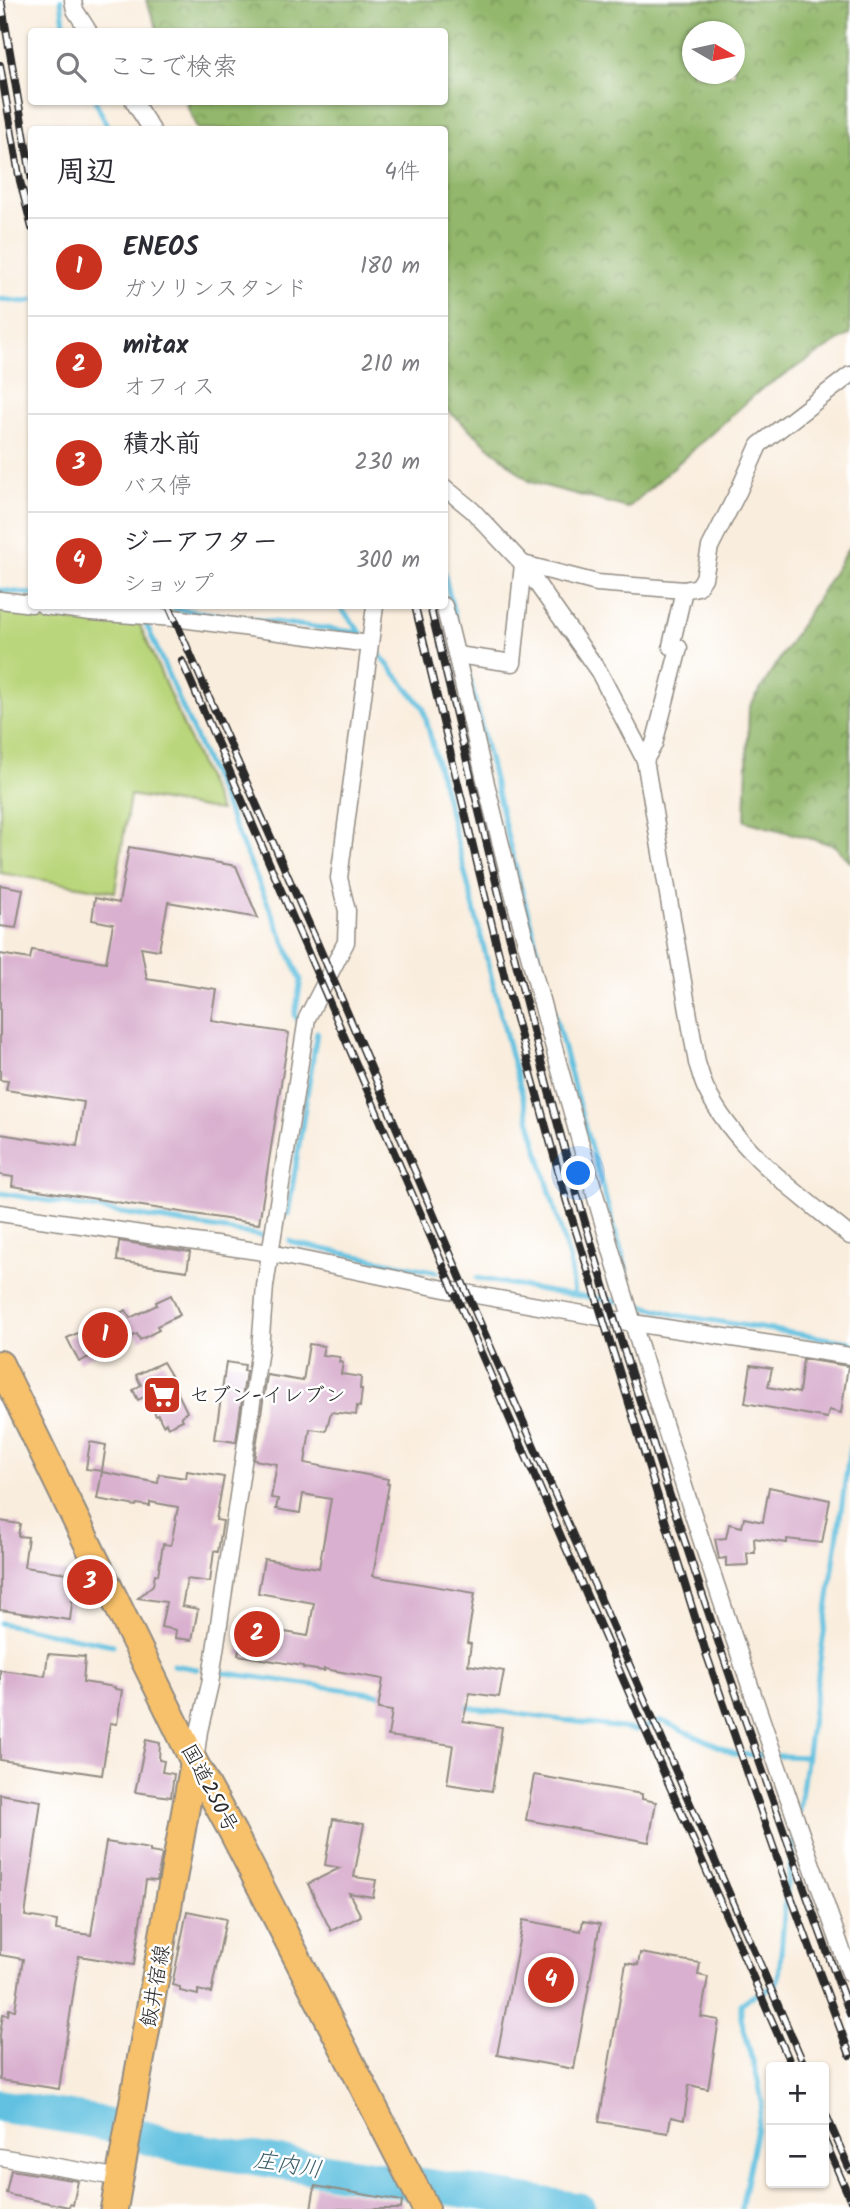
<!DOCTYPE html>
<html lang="ja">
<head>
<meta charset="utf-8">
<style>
	:root { --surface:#fff; --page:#f7f7f7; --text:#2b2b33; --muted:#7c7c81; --line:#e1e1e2; --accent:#c8321e }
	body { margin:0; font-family:Kalam,"Klee One",sans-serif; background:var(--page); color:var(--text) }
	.controls { position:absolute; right:21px; bottom:21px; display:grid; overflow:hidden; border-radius:7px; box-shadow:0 2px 5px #0004 }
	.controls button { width:63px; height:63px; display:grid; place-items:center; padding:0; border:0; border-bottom:2px solid var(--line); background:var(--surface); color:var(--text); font:35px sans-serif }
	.compass { position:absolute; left:682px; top:21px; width:63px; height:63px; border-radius:50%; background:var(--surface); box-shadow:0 2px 5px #0004; rotate:99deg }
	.you { position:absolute; left:579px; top:1174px; width:24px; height:24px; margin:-18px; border:5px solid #fff; border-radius:50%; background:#1a73e8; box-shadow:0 0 0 10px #1a73e833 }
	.badge { display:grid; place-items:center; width:46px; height:46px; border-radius:50%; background:var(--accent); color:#fff; font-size:23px; font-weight:700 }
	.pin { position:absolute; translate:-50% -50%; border:4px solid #fff; box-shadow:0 2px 7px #0006 }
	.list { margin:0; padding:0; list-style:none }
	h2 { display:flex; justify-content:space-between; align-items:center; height:91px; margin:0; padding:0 28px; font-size:30px }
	h2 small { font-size:23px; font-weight:400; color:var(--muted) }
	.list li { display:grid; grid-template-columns:46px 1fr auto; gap:21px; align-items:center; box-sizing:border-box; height:98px; padding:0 28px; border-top:2px solid var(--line) }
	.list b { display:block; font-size:26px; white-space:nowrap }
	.list p { margin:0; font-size:23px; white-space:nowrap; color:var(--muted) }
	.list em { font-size:23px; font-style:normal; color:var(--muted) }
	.icon { flex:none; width:38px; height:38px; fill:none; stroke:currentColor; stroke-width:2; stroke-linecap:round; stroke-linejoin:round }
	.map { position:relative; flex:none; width:850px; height:2209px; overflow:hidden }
	.search { position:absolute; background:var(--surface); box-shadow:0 2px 5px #0004; left:28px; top:28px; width:420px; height:77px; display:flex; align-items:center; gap:18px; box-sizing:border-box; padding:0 24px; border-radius:7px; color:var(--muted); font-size:26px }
	.panel { position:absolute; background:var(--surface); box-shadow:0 2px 5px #0004; left:28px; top:126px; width:420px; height:483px; border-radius:7px }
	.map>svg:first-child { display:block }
	.forest { fill:url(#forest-crowns); stroke:#5f714c; stroke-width:2; fill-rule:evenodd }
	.garden { fill:#bad67c; stroke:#728054; stroke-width:2 }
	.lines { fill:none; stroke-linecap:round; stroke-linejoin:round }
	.stream { stroke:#62c1e0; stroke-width:5 }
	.river { stroke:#62c1e0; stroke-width:33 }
	.building { fill:#d9b0cf }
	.minor-casing { stroke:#928c84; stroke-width:19 }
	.primary-casing { stroke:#928c84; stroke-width:30 }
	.trunk-casing { stroke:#928c84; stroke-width:30 }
	.minor { stroke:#fff; stroke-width:16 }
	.primary { stroke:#f7c06b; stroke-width:26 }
	.trunk { stroke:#f7c06b; stroke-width:26 }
	.rail-casing { stroke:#2b2b2b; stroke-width:8 }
	.rail { stroke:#fff; stroke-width:5; stroke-dasharray:16; stroke-linecap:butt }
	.labels { text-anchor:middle; stroke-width:5; stroke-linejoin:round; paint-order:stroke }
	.poi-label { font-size:21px; fill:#2b2b2b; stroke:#fff; text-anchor:start }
	.street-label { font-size:21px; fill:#2b2b2b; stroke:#fff }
	.water-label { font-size:23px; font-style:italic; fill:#3e606a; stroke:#fff }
</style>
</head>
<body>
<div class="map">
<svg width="850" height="2209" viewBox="0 0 850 2209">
	<defs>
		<pattern id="forest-crowns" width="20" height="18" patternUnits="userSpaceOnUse" patternTransform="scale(1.75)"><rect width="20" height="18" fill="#93b76c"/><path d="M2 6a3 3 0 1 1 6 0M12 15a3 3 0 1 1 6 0" fill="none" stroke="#789559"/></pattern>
	</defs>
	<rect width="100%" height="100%" fill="#fff"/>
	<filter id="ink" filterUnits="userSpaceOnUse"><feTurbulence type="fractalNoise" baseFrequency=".0143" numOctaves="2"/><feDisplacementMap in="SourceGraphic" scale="14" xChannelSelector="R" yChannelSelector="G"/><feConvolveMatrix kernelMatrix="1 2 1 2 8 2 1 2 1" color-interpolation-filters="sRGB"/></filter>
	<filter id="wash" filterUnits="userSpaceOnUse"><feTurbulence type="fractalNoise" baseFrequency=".00686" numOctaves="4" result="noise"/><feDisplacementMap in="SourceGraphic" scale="28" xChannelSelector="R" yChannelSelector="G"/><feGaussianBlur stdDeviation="1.57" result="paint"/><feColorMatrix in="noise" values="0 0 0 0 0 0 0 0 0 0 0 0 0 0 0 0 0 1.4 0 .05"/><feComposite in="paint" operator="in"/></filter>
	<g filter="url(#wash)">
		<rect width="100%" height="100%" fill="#f9eddd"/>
		<!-- forest -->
		<g class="forest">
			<path d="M146,0H850V334L760,390L628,508L530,482L445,408L444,130L197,129L186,102H444V32L158,31ZM692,32H734V74H692Z"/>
			<polygon points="850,546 850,862 834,845 745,821 749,708"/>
		</g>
		<!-- garden -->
		<polygon class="garden" points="0,603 139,623 220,811 130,795 115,892 0,873"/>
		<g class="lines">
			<!-- stream -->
			<g class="stream">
				<polyline points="61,0 65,32"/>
				<polyline points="96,102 109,130"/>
				<polyline points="0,299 25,302 32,300"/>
				<polyline points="444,572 510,846 584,1124 627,1271"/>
				<polyline points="0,590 32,594"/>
				<polyline points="121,606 139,608 146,606"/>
				<polyline points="339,606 362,634"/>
				<polyline points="173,609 361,633"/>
				<polyline points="144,619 301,980 295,1015 299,1022"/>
				<polyline points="378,653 423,707 511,1055 570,1262 574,1294"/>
				<polyline points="0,1193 262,1236"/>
				<polyline points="288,1214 317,1032"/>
				<polyline points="290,1241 298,1244 437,1272"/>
				<polyline points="477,1278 551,1292 638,1304 676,1315 850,1342"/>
				<polyline points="633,1290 638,1304"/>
				<polyline points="0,1623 113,1645"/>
				<polyline points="173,1665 197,1669"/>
				<polyline points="218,1672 385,1695"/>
				<polyline points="460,1706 636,1730 662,1721 735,1754 807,1757"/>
				<polyline points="799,1811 850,1447"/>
				<polyline points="741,2209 762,2102 758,2080 741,2018 741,2004 749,1998 775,1986 779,1977 785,1904 795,1835"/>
			</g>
			<!-- river -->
			<polyline class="river" points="0,2106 92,2121 174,2146 579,2209"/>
		</g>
		<g id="blocks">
			<!-- building -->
			<g class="building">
				<polygon points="129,847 236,866 258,918 168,902 159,950 141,947 147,979 217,990 212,1021 289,1033 259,1224 12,1186 13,1177 0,1175 0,1134 77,1146 84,1102 6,1090 8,1081 0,1080 0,954 30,959 32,950 106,962 113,924 92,920 95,898 119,903"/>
				<polygon points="0,885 23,889 16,928 0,926"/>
				<polygon points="119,1241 190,1252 187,1271 117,1261"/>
				<polygon points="171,1295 180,1315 157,1326 159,1330 140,1340 137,1334 79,1362 67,1338 126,1310 130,1318 157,1305 156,1302"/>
				<polygon points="309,1344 324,1346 322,1355 340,1357 339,1362 343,1363 341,1374 361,1377 360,1389 362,1389 360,1407 357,1406 356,1415 331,1412 326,1431 310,1429 305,1463 388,1479 387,1484 389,1484 373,1576 475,1593 467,1643 471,1644 468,1665 504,1671 499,1697 470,1693 463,1721 502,1727 492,1791 447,1784 453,1745 388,1736 392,1711 378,1709 383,1679 324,1669 324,1671 303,1668 303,1666 238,1655 244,1625 308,1636 314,1603 258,1593 264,1559 319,1568 331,1499 303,1494 300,1513 276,1509 278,1499 271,1498 277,1464 254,1460 267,1375 303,1381"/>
				<polygon points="803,1359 848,1366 841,1413 829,1410 827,1418 745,1403 751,1365 772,1368 768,1387 799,1393"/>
				<polygon points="163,1362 175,1382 173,1383 187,1412 181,1416 183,1420 168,1427 166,1423 163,1425 158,1415 156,1416 146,1396 138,1400 133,1390 141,1385 136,1375"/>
				<polygon points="226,1362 245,1365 244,1371 246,1371 236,1442 215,1439"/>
				<polygon points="90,1442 106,1445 102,1471 86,1469"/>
				<polygon points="187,1471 224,1477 216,1520 223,1521 218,1552 214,1551 210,1582 187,1579 182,1606 198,1609 192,1640 175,1638 176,1630 161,1627 166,1602 138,1598 153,1585 155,1574 158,1575 163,1544 171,1545 178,1507 150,1502 150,1506 137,1504 136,1506 97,1499 102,1472 158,1483 159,1474 186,1478"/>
				<polygon points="769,1487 830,1500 822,1543 787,1539 787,1543 754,1538 755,1553 747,1553 748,1565 726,1566 726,1558 719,1559 715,1539 726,1538 729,1524 742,1527 744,1518 763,1522"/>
				<polygon points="0,1521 20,1524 18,1536 28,1537 24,1567 68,1573 67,1578 75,1579 70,1620 0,1610"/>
				<polygon points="48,1654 85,1657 83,1682 115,1687 115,1689 122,1690 117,1724 110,1723 102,1775 0,1760 0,1670 45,1676"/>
				<polygon points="146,1740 160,1743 159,1760 164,1761 162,1772 174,1774 171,1797 135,1792"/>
				<polygon points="534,1775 642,1794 642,1799 656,1802 649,1842 526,1820"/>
				<polygon points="0,1794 41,1801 25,1916 57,1921 56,1930 91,1935 106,1842 150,1849 150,1852 162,1854 157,1881 146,1880 134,1965 79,1956 59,2089 0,2080 0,2034 3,2014 8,2015 9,2009 15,2010 23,1959 0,1955"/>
				<polygon points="333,1819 364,1824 354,1877 376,1880 373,1897 349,1893 361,1916 331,1931 308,1884 340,1868 325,1865"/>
				<polygon points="187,1911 226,1919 211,1993 198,1990 198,1995 180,1991 180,1987 172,1985"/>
				<polygon points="523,1920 581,1931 583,1921 600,1924 574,2069 497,2055"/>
				<polygon points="640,1953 700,1963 698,1975 708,1977 701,2017 719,2020 708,2089 689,2085 684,2120 671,2117 668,2133 599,2122 626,1963 638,1965"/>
				<polygon points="11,2170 78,2181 73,2205 70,2204 69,2207 10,2195 10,2194 6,2193"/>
				<polygon points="315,2186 402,2201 401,2209 311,2209"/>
			</g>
		</g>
	</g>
	<g filter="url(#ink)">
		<use href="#blocks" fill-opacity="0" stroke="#928c84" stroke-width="2"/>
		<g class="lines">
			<!-- minor casing -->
			<g class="minor-casing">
				<g id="minor">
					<polyline points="73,0 75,10 89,32"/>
					<polyline points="134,102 152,130"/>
					<path d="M444,487L472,510L523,564L599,672L645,760L697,1063C700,1071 702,1081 706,1089C736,1151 798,1193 850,1236"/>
					<polyline points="0,600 32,604"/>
					<polyline points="44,606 91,612 174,618 369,644"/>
					<path d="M444,606C462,673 475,741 492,808C518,915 546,1021 576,1127C655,1413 751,1694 850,1973"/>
					<polyline points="457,655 513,663 523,564 597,583 684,590 698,587 704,578 710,547 739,490 759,445 850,375"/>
					<polyline points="645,760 654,744 679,648 671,646 684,590"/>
					<polyline points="0,1213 270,1253 454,1291 633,1323 850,1356"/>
					<polyline points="195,1761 199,1731 210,1684 260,1349 265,1286 307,1018 346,942 347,911 339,878 375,606"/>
					<polyline points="0,2157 121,2178"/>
				</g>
			</g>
			<!-- primary casing -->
			<g class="primary-casing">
				<polyline id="primary" points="114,2209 194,1762"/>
			</g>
			<!-- trunk casing -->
			<g class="trunk-casing">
				<polyline id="trunk" points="0,1364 194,1762 233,1833 426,2209"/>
			</g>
			<!-- minor -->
			<use href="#minor" class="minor"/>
			<!-- primary -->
			<use href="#primary" class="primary"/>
			<!-- trunk -->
			<use href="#trunk" class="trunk"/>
			<!-- rail casing -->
			<g class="rail-casing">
				<g id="rail">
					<polyline points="1,0 32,181"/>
					<polyline points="0,65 20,181 32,228"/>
					<polyline points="169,606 330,972 467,1293 805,2067"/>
					<polyline points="415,606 506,983 566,1199 707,1656 783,1875 850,2055"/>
					<path d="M430,606C477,802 522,999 577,1194C605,1293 637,1392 668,1490C725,1666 786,1841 850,2014"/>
					<polyline points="182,661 454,1291 792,2067"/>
					<polyline points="824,2110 850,2170"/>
					<polyline points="824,2139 850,2199"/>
				</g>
			</g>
			<!-- rail -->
			<use href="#rail" class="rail"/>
		</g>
	</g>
	<!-- icons -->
	<defs>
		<g id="supermarket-square" transform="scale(2.0125)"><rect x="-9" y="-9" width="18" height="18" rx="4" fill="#c8321e" stroke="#fff"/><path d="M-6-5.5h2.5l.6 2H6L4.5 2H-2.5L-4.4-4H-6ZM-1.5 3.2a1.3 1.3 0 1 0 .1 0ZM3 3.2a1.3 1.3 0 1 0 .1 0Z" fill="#fff"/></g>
	</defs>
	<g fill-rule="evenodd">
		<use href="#supermarket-square" x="162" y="1395"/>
	</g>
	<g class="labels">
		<!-- poi labels -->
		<g class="poi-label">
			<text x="189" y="1402">セブン-イレブン</text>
		</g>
		<!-- street labels -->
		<g class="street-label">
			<text transform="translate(210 1788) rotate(62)" y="7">国道250号</text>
			<text transform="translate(155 1986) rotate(-80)" y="7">飯井宿線</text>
		</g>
		<!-- water labels -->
		<g class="water-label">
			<text transform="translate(288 2164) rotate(9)" y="8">庄内川</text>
		</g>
	</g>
</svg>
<div class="controls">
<button>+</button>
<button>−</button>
</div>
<svg class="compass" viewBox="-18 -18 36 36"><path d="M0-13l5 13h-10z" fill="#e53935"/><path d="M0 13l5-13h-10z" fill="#7c7c81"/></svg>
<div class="you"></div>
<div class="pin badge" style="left:105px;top:1335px">1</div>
<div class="pin badge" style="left:257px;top:1634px">2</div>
<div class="pin badge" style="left:90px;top:1582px">3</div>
<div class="pin badge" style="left:551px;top:1980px">4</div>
<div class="search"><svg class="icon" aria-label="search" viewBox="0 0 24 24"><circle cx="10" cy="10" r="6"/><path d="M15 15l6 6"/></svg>ここで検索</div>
<section class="panel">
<h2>周辺<small>4件</small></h2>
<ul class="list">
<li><span class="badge">1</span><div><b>ENEOS</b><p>ガソリンスタンド</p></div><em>180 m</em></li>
<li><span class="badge">2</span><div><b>mitax</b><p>オフィス</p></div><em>210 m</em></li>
<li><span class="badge">3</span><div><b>積水前</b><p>バス停</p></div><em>230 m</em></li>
<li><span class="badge">4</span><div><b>ジーアフター</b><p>ショップ</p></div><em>300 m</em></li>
</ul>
</section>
</div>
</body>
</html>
